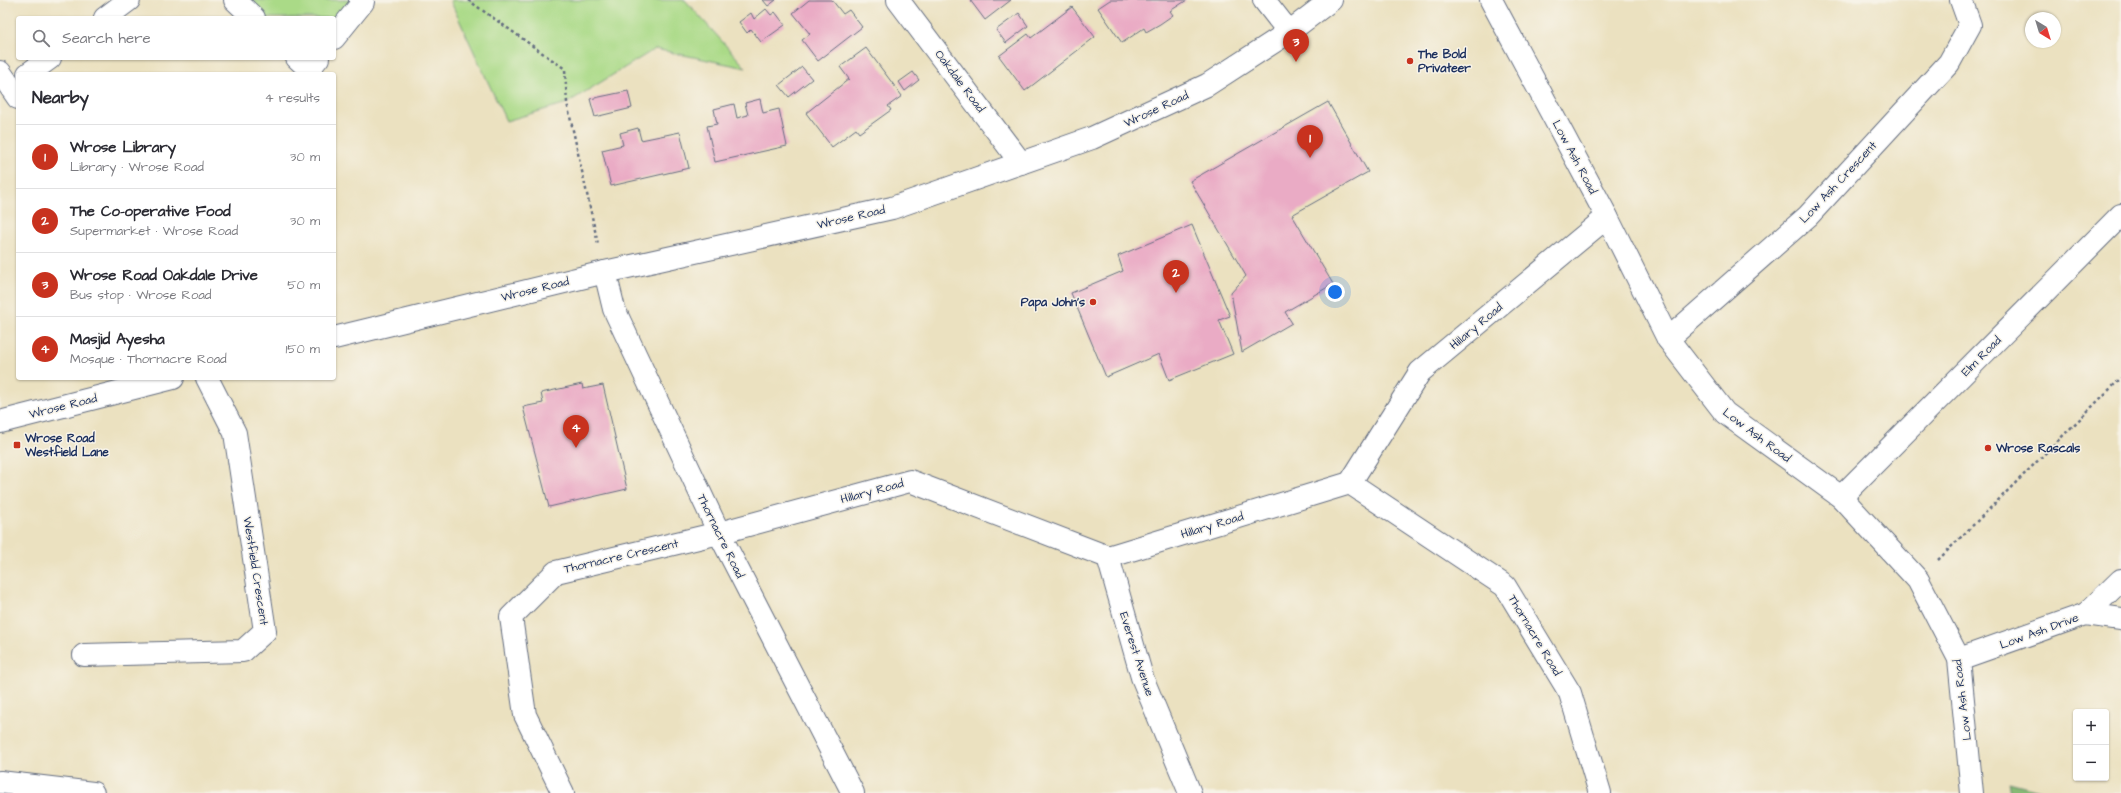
<!DOCTYPE html>
<html lang="en">
<head>
<meta charset="utf-8">
<style>
	:root { --surface:#fff; --page:#f2f2f3; --text:#2b2b33; --muted:#7c7c81; --line:#e1e1e2; --accent:#c8321e }
	body { margin:0; font-family:"Architects Daughter",sans-serif; background:var(--page); color:var(--text) }
	.controls { position:absolute; right:12px; bottom:12px; display:grid; overflow:hidden; border-radius:4px; box-shadow:0 1px 3px #0004 }
	.controls button { width:36px; height:36px; display:grid; place-items:center; padding:0; border:0; border-bottom:1px solid var(--line); background:var(--surface); color:var(--text); font:20px sans-serif }
	.compass { position:absolute; left:2025px; top:12px; width:36px; height:36px; border-radius:50%; background:var(--surface); box-shadow:0 1px 3px #0004; rotate:142deg }
	.you { position:absolute; left:1335px; top:292px; width:14px; height:14px; margin:-10px; border:3px solid #fff; border-radius:50%; background:#1a73e8; box-shadow:0 0 0 6px #1a73e833 }
	.badge { display:grid; place-items:center; width:26px; height:26px; border-radius:50%; background:var(--accent); color:#fff; font-size:13px; font-weight:700 }
	.pin { position:absolute; translate:-50% -33px; filter:drop-shadow(0 1px 2px #0008) }
	.pin::after { content:''; position:absolute; top:21px; width:14px; height:12px; background:inherit; clip-path:polygon(0 0,100% 0,50% 100%) }
	.list { margin:0; padding:0; list-style:none }
	h2 { display:flex; justify-content:space-between; align-items:center; height:52px; margin:0; padding:0 16px; font-size:17px }
	h2 small { font-size:13px; font-weight:400; color:var(--muted) }
	.list li { display:grid; grid-template-columns:26px 1fr auto; gap:12px; align-items:center; box-sizing:border-box; height:64px; padding:0 16px; border-top:1px solid var(--line) }
	.list b { display:block; font-size:15px; white-space:nowrap }
	.list p { margin:0; font-size:13px; white-space:nowrap; color:var(--muted) }
	.list em { font-size:13px; font-style:normal; color:var(--muted) }
	.icon { flex:none; width:22px; height:22px; fill:none; stroke:currentColor; stroke-width:2; stroke-linecap:round; stroke-linejoin:round }
	.map { position:relative; flex:none; width:2121px; height:793px; overflow:hidden }
	.search { position:absolute; background:var(--surface); box-shadow:0 1px 3px #0004; left:16px; top:16px; width:320px; height:44px; display:flex; align-items:center; gap:10px; box-sizing:border-box; padding:0 14px; border-radius:4px; color:var(--muted); font-size:15px }
	.panel { position:absolute; background:var(--surface); box-shadow:0 1px 3px #0004; left:16px; top:72px; width:320px; height:308px; border-radius:4px }
	.map>svg:first-child { display:block }
	.green { fill:#aada87; stroke:#628472 }
	.forest { fill:#87ba74; stroke:#517469 }
	.building { fill:#eaabc5 }
	.lines { fill:none; stroke-linecap:round; stroke-linejoin:round }
	.minor-casing { stroke:#646d80; stroke-width:24 }
	.path { stroke:#646d80; stroke-width:2.5; stroke-dasharray:3 3; stroke-linecap:butt }
	.minor { stroke:#fff; stroke-width:22 }
	.poi-dot { fill:#c8321e; stroke:#f7f3e8; stroke-width:1.5 }
	.labels { text-anchor:middle; stroke-width:3; stroke-linejoin:round; paint-order:stroke }
	.poi-label { font-size:12px; font-weight:bold; fill:#1b2f5e; stroke:#f7f3e8; text-anchor:start }
	.street-label { font-size:12px; fill:#1b2f5e; stroke:#f7f3e8 }
</style>
</head>
<body>
<div class="map">
<svg width="2121" height="793" viewBox="0 0 2121 793">
	<rect width="100%" height="100%" fill="#f7f3e8"/>
	<filter id="ink" filterUnits="userSpaceOnUse"><feTurbulence type="fractalNoise" baseFrequency=".025" numOctaves="2"/><feDisplacementMap in="SourceGraphic" scale="8" xChannelSelector="R" yChannelSelector="G"/><feConvolveMatrix kernelMatrix="1 2 1 2 8 2 1 2 1" color-interpolation-filters="sRGB"/></filter>
	<filter id="wash" filterUnits="userSpaceOnUse"><feTurbulence type="fractalNoise" baseFrequency=".012" numOctaves="4" result="noise"/><feDisplacementMap in="SourceGraphic" scale="16" xChannelSelector="R" yChannelSelector="G"/><feGaussianBlur stdDeviation="0.9" result="paint"/><feColorMatrix in="noise" values="0 0 0 0 0 0 0 0 0 0 0 0 0 0 0 0 0 1.4 0 .05"/><feComposite in="paint" operator="in"/></filter>
	<g filter="url(#wash)">
		<rect width="100%" height="100%" fill="#ebe1c0"/>
		<!-- green -->
		<g class="green">
			<polygon points="243,0 349,0 352,2 334,25 334,18 263,18"/>
			<polygon points="450,0 685,0 746,68 655,49 567,103 506,121"/>
		</g>
		<!-- forest -->
		<polygon class="forest" points="2009,782 2051,793 2011,793"/>
		<g id="blocks">
			<!-- building -->
			<g class="building">
				<polygon points="763,0 776,0 768,6"/>
				<polygon points="809,0 832,0 843,14 849,10 862,27 818,61 802,40 810,34 793,13"/>
				<polygon points="970,0 1011,0 985,20"/>
				<polygon points="1110,0 1187,0 1170,11 1173,15 1160,24 1146,32 1144,28 1122,43 1098,8"/>
				<polygon points="1072,7 1095,37 1025,91 999,56 1028,34 1031,38"/>
				<polygon points="766,9 771,15 775,12 785,25 761,42 751,29 747,33 739,22 751,13 754,19"/>
				<polygon points="1019,13 1028,26 1006,43 996,30"/>
				<polygon points="866,48 902,96 888,106 891,110 859,133 856,129 832,147 806,113 849,79 840,67"/>
				<polygon points="802,67 812,79 789,97 779,85"/>
				<polygon points="913,72 919,80 905,91 899,82"/>
				<polygon points="628,91 632,108 595,117 590,99"/>
				<polygon points="760,99 763,113 779,109 787,146 715,162 707,126 717,124 714,109 734,104 737,118 748,115 745,103"/>
				<polygon points="1328,102 1368,172 1292,215 1333,284 1285,312 1292,323 1242,352 1231,293 1246,276 1190,181"/>
				<polygon points="638,128 641,140 680,132 689,168 611,186 602,150 623,145 620,133"/>
				<polygon points="1192,225 1230,316 1219,320 1233,354 1169,380 1159,354 1106,377 1071,293 1123,271 1118,256"/>
				<polygon points="582,384 583,389 603,385 627,489 549,507 523,407 543,403 541,393"/>
			</g>
		</g>
	</g>
	<g filter="url(#ink)">
		<use href="#blocks" fill-opacity="0" stroke="#646d80" stroke-width="1"/>
		<g class="lines">
			<!-- minor casing -->
			<g class="minor-casing">
				<g id="minor">
					<polyline points="235,0 254,18"/>
					<polyline points="898,0 1021,163"/>
					<polyline points="1264,0 1289,32"/>
					<polyline points="1491,0 1607,217 1668,339 1725,413 1841,497 1918,580 1959,659 1972,793"/>
					<polyline points="105,18 129,0"/>
					<polyline points="334,38 363,2 360,0"/>
					<polyline points="297,58 309,69 318,58"/>
					<polyline points="0,72 18,98"/>
					<polyline points="28,74 50,58"/>
					<polyline points="605,272 614,309 719,533 853,793"/>
					<polyline points="334,338 605,272 892,208 1092,138 1207,85 1289,32 1331,0"/>
					<polyline points="1668,339 1808,216 1949,63 1970,25 1961,0"/>
					<polyline points="0,422 173,378"/>
					<polyline points="1350,483 1505,586 1570,693 1600,793"/>
					<polyline points="1841,497 2121,215"/>
					<polyline points="1108,557 1142,677 1190,793"/>
					<polyline points="2086,614 2121,580"/>
					<polyline points="84,655 243,651 265,631 235,433 207,378"/>
					<polyline points="1959,659 2086,614 2121,619"/>
					<polyline points="0,782 93,793"/>
					<polyline points="563,793 525,715 511,617 556,572 719,533 910,481 1108,557 1350,483 1420,372 1607,217"/>
				</g>
			</g>
			<!-- path -->
			<g class="path">
				<polyline points="468,0 565,69 567,103 598,244"/>
				<polyline points="1938,560 2121,378"/>
			</g>
			<!-- minor -->
			<use href="#minor" class="minor"/>
		</g>
	</g>
	<!-- markers -->
	<g class="poi-dot">
		<circle cx="1410" cy="61" r="4"/>
		<circle cx="1093" cy="302" r="4"/>
		<rect x="13" y="441" width="8" height="8" rx="2"/>
		<circle cx="1988" cy="448" r="4"/>
	</g>
	<g class="labels">
		<!-- poi labels -->
		<g class="poi-label">
			<text x="1418" y="58">The Bold<tspan x="1418" dy="14">Privateer</tspan></text>
			<text x="1085" y="306" text-anchor="end">Papa John's</text>
			<text x="25" y="442">Wrose Road<tspan x="25" dy="14">Westfield Lane</tspan></text>
			<text x="1996" y="452">Wrose Rascals</text>
		</g>
		<!-- street labels -->
		<g class="street-label">
			<text transform="translate(960 81) rotate(53)" y="4">Oakdale Road</text>
			<text transform="translate(1156 109) rotate(-25)" y="4">Wrose Road</text>
			<text transform="translate(1575 157) rotate(62)" y="4">Low Ash Road</text>
			<text transform="translate(1838 182) rotate(-47)" y="4">Low Ash Crescent</text>
			<text transform="translate(851 217) rotate(-13)" y="4">Wrose Road</text>
			<text transform="translate(535 289) rotate(-14)" y="4">Wrose Road</text>
			<text transform="translate(1476 326) rotate(-40)" y="4">Hillary Road</text>
			<text transform="translate(1981 356) rotate(-45)" y="4">Elm Road</text>
			<text transform="translate(63 406) rotate(-14)" y="4">Wrose Road</text>
			<text transform="translate(1757 435) rotate(37)" y="4">Low Ash Road</text>
			<text transform="translate(872 491) rotate(-15)" y="4">Hillary Road</text>
			<text transform="translate(1212 525) rotate(-17)" y="4">Hillary Road</text>
			<text transform="translate(721 536) rotate(64)" y="4">Thornacre Road</text>
			<text transform="translate(621 556) rotate(-13)" y="4">Thornacre Crescent</text>
			<text transform="translate(256 571) rotate(81)" y="4">Westfield Crescent</text>
			<text transform="translate(2039 631) rotate(-20)" y="4">Low Ash Drive</text>
			<text transform="translate(1535 635) rotate(59)" y="4">Thornacre Road</text>
			<text transform="translate(1137 654) rotate(72)" y="4">Everest Avenue</text>
			<text transform="translate(1962 700) rotate(-97)" y="4">Low Ash Road</text>
		</g>
	</g>
</svg>
<div class="controls">
<button>+</button>
<button>−</button>
</div>
<svg class="compass" viewBox="-18 -18 36 36"><path d="M0-13l5 13h-10z" fill="#e53935"/><path d="M0 13l5-13h-10z" fill="#7c7c81"/></svg>
<div class="you"></div>
<div class="pin badge" style="left:1310px;top:158px">1</div>
<div class="pin badge" style="left:1176px;top:293px">2</div>
<div class="pin badge" style="left:1296px;top:62px">3</div>
<div class="pin badge" style="left:576px;top:448px">4</div>
<div class="search"><svg class="icon" aria-label="search" viewBox="0 0 24 24"><circle cx="10" cy="10" r="6"/><path d="M15 15l6 6"/></svg>Search here</div>
<section class="panel">
<h2>Nearby<small>4 results</small></h2>
<ul class="list">
<li><span class="badge">1</span><div><b>Wrose Library</b><p>Library · Wrose Road</p></div><em>30 m</em></li>
<li><span class="badge">2</span><div><b>The Co-operative Food</b><p>Supermarket · Wrose Road</p></div><em>30 m</em></li>
<li><span class="badge">3</span><div><b>Wrose Road Oakdale Drive</b><p>Bus stop · Wrose Road</p></div><em>50 m</em></li>
<li><span class="badge">4</span><div><b>Masjid Ayesha</b><p>Mosque · Thornacre Road</p></div><em>150 m</em></li>
</ul>
</section>
</div>
</body>
</html>
